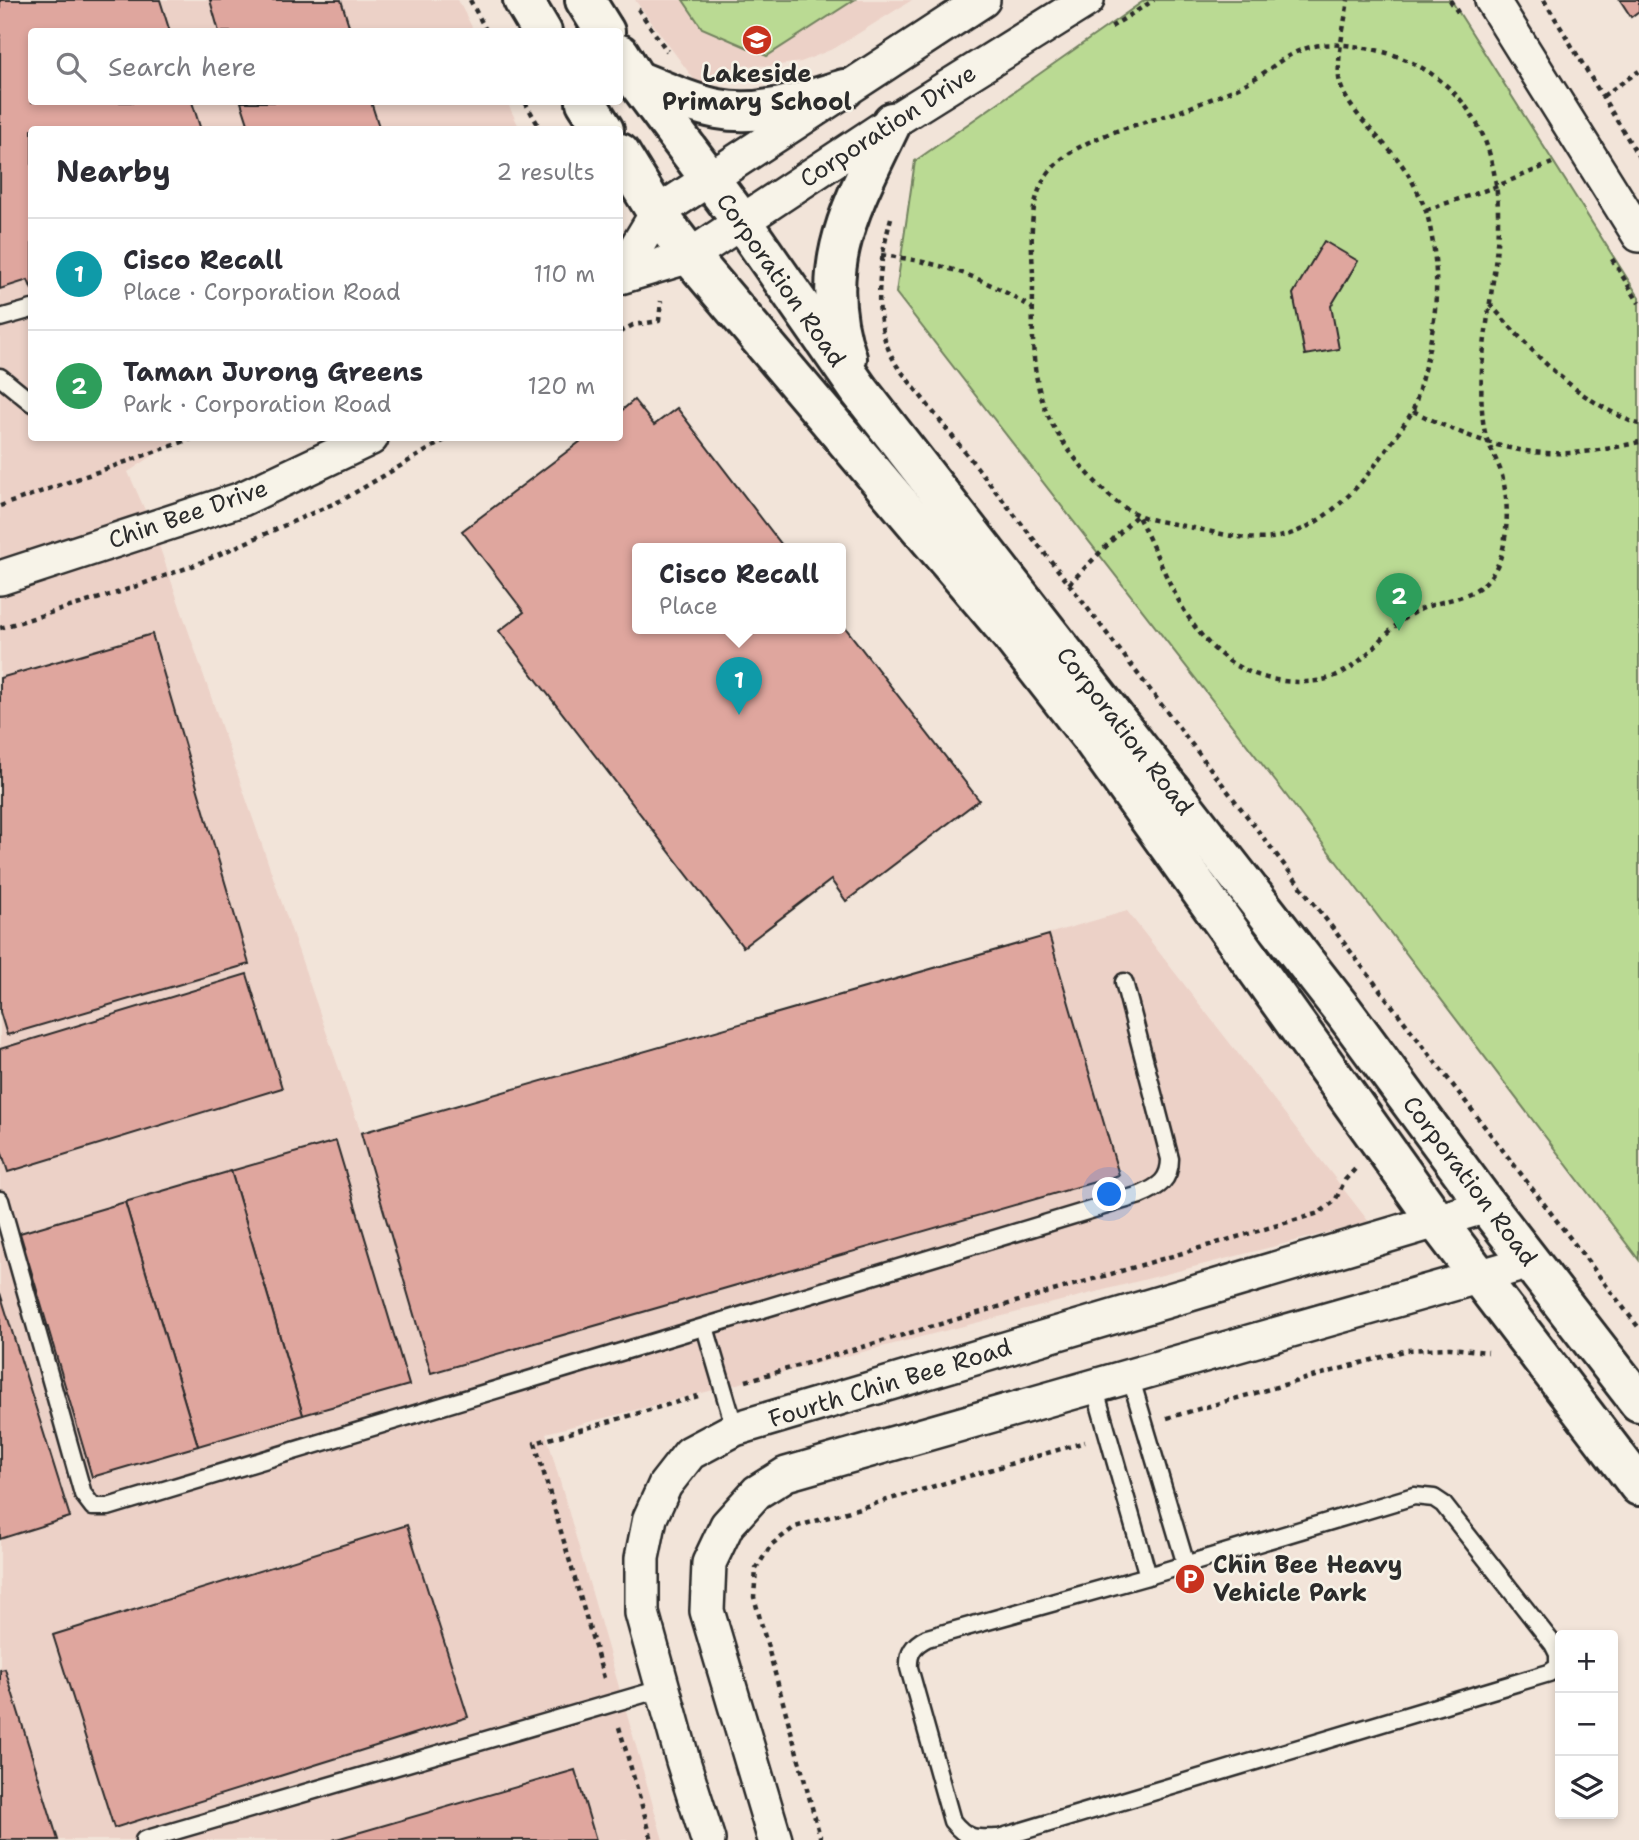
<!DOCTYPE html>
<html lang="en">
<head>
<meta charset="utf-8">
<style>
	:root { --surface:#fff; --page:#f2f2f3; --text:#2b2b33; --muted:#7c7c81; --line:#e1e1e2; --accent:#ea580c }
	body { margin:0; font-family:"Shantell Sans",sans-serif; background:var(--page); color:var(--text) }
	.controls { position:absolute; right:21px; bottom:21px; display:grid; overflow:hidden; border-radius:7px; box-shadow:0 4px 10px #0003 }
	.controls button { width:63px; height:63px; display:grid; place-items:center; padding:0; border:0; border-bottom:2px solid var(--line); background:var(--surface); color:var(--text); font:35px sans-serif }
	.you { position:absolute; left:1110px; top:1195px; width:24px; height:24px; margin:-18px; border:5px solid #fff; border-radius:50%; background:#1a73e8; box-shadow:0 0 0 10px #1a73e833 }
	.badge { display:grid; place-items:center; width:46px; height:46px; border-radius:50%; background:var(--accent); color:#fff; font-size:23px; font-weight:700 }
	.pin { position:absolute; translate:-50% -58px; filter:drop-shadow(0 2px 4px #0008) }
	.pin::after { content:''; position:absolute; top:37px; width:24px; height:21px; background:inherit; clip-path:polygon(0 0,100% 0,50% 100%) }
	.popup { position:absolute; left:632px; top:543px; width:214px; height:91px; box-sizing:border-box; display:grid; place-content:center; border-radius:7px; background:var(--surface); filter:drop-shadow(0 2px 5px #0005); font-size:23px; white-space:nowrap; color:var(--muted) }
	.popup b { font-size:26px; color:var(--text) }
	.popup::after { content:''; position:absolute; left:50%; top:100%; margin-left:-14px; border:14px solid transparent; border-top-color:var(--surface) }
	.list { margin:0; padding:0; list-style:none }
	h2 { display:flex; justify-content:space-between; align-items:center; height:91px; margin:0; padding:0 28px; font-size:30px }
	h2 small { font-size:23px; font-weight:400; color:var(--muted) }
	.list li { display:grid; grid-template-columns:46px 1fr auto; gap:21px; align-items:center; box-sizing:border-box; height:112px; padding:0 28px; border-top:2px solid var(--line) }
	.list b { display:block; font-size:26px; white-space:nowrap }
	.list p { margin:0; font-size:23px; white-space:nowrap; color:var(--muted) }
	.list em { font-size:23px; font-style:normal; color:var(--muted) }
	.icon { flex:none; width:38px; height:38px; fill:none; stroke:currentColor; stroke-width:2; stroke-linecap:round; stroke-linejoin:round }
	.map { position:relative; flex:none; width:1639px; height:1840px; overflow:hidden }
	.search { position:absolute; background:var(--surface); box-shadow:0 4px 10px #0003; left:28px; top:28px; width:595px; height:77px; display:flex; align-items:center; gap:18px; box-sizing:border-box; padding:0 24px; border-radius:7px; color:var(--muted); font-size:26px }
	.panel { position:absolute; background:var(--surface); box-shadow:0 4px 10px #0003; left:28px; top:126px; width:595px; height:315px; border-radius:7px }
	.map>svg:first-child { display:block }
	.built { fill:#ecd1c7 }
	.green { fill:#bada93; stroke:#72825f; stroke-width:2 }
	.building { fill:#dfa69e; stroke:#2b2b2b; stroke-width:2 }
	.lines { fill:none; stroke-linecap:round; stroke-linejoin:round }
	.service-casing { stroke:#2b2b2b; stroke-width:21 }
	.minor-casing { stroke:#2b2b2b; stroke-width:38 }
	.secondary-casing { stroke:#2b2b2b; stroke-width:44 }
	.path { stroke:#2b2b2b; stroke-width:4.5; stroke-dasharray:5 5; stroke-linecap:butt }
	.service { stroke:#f7f3e8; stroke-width:16 }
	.minor { stroke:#f7f3e8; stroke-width:33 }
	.secondary { stroke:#f7f3e8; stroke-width:38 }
	.labels { text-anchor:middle; stroke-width:5; stroke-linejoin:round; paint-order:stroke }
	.poi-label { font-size:24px; font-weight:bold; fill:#2b2b2b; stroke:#f7f3e8 }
	.street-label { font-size:24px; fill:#2b2b2b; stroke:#f7f3e8 }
</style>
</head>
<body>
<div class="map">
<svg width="1639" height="1840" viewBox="0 0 1639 1840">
	<rect width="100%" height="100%" fill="#f2e4d9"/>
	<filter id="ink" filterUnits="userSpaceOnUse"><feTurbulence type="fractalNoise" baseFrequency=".0143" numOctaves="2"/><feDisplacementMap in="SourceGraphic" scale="14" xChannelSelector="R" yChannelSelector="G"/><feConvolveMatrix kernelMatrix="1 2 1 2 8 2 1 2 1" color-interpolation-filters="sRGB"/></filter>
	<g filter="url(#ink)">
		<!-- built -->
		<g class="built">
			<polygon points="0,0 458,0 474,31 32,32 32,102 507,102 520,129 32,130 32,438 180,438 128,472 153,528 361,1133 1127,911 1369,1222 546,1433 663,1840 0,1840"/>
			<polygon points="635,0 912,0 835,48 801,62 772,66 738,65 699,86"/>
		</g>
		<!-- green -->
		<g class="green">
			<polygon points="683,0 854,0 767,56 702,28"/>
			<polygon points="1145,0 1451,0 1639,297 1639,1260 1279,786 896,293 915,161"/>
		</g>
		<!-- building -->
		<g class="building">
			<polygon points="0,0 160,0 170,32 32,32 32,102 192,102 201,130 32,130 32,290 28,280 0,289"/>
			<polygon points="210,0 341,0 351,32 219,32"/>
			<polygon points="1620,0 1639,0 1639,11 1631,17"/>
			<polygon points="241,102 371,102 380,130 250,130"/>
			<polygon points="1324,241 1358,261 1331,306 1339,349 1305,355 1293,294"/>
			<polygon points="634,400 654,425 677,408 785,549 638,549 638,629 840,629 840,621 979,800 846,901 831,880 743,947 499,631 524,612 462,531 585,438 620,438 620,412"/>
			<polygon points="152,634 249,964 7,1035 0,1012 0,678"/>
			<polygon points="1049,935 1119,1175 431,1373 361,1133"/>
			<polygon points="247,974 282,1088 8,1172 0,1147 0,1049"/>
			<polygon points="336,1141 409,1385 303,1415 231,1171"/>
			<polygon points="231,1171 303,1415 198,1446 125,1202"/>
			<polygon points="125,1202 198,1446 92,1477 20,1233"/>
			<polygon points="0,1293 70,1517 0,1539"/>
			<polygon points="407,1525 468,1717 114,1828 53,1635"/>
			<polygon points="5,1669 58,1840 0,1840 0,1670"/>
			<polygon points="575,1770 596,1840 333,1840"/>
		</g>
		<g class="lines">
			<!-- service casing -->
			<g class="service-casing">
				<g id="service">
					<polyline points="0,318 32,309"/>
					<polyline points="0,377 32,403"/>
					<path d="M0,1200L83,1494L93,1507H108L1140,1195C1159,1187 1170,1180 1170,1159L1124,982"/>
					<polyline points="705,1327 735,1429"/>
					<polyline points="1130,1376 1186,1565"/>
					<polyline points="1094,1386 1148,1576"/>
					<path d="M1414,1496L1434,1498L1443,1504L1553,1644L1558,1654V1667L1549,1673L999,1838C976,1839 967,1840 952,1821L909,1668C908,1653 913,1645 927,1638L1148,1576Z"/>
					<polyline points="144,1840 664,1688"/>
				</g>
			</g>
			<!-- minor casing -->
			<g class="minor-casing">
				<g id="minor">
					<polyline points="1492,0 1639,235"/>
					<polyline points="620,274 657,213 983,0"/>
					<polyline points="620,277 690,256 892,122 1087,0"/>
					<polyline points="0,578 242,499 371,438"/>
					<polyline points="708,1840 683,1761 642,1613 642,1558 650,1518 665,1485 690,1453 735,1429 1487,1206"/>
					<polyline points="775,1840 707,1611 709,1563 727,1525 757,1492 786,1474 1530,1262"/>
				</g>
			</g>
			<!-- secondary casing -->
			<g class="secondary-casing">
				<g id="secondary">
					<polyline points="523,0 542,32"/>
					<polyline points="585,0 605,32"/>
					<polyline points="620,54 636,80 742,222 859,390 1344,1012 1487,1206 1639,1402"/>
					<path d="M636,80C662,90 690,104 718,109C761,117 804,102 844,89"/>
					<polyline points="586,102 604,130"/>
					<polyline points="620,153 657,213 690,256 1010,634 1090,736 1436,1220 1639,1486"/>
					<path d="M847,358C815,265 853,204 892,122"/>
				</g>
			</g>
			<!-- path -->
			<g class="path">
				<polyline points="470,0 487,32"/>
				<polyline points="1450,0 1459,14"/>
				<polyline points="1544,0 1639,157"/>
				<polyline points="638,9 667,51"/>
				<polyline points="1111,27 1154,0"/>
				<polyline points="1603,96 1639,71"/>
				<polyline points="525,102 541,130"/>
				<polyline points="1426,210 1495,187 1552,163"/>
				<path d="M891,218C881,255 874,298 884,336C886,346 892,357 897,366L1069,584L1639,1328"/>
				<path d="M881,255C940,262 982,276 1032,308"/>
				<polyline points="1612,259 1639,303"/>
				<path d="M1490,304C1527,346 1563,387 1614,413C1622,417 1630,422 1639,424"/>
				<polyline points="620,332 633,325 659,321 661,301"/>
				<path d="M1413,411C1497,452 1546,465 1639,442"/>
				<polyline points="0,506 194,438"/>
				<path d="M1069,584L1137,515C1172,579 1189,660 1271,679C1291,683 1317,684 1335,676C1363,665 1382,635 1405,618C1440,593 1482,607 1500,559C1509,533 1509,495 1500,469C1492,449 1486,444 1483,421C1472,326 1521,231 1484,138C1463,88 1417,56 1365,48C1344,44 1321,42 1301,50C1284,56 1272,68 1257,77C1235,91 1210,99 1186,109C1143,125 1075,135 1047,175C1027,204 1032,244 1033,276C1033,359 1026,404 1085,470C1099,486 1115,504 1134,513C1149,521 1167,522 1184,526C1244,538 1277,553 1331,511C1359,489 1379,461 1399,432C1400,430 1412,413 1413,410C1416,402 1418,394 1420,385C1433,338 1441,294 1433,244C1431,232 1429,218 1424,206C1418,191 1409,174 1399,161C1381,138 1343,107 1339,78C1337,58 1345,20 1348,0"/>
				<polyline points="0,628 120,592 195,565 344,499 448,438"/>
				<polyline points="746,1381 1319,1213 1335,1201 1345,1180 1356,1168"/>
				<polyline points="1167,1418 1407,1350 1450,1348 1488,1352"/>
				<polyline points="604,1678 535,1443 698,1396"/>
				<polyline points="619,1727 652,1840"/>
				<polyline points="821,1840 754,1597 756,1569 771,1545 795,1527 1085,1442"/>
			</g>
			<!-- service -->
			<use href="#service" class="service"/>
			<!-- minor -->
			<use href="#minor" class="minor"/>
			<!-- secondary -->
			<use href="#secondary" class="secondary"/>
		</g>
	</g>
	<!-- icons -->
	<defs>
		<g id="school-disc" transform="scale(1.575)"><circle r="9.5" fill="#c8321e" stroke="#f7f3e8"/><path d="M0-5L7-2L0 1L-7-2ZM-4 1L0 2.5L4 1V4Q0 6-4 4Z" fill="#fff"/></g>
		<g id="parking-disc" transform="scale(1.575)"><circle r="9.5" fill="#c8321e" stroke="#f7f3e8"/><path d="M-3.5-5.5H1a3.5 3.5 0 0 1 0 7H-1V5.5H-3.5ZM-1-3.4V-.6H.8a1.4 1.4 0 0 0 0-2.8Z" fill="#fff"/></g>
	</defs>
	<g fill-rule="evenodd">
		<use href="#school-disc" x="757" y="40"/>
		<use href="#parking-disc" x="1190" y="1579"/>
	</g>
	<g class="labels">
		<!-- poi labels -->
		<g class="poi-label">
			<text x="757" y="82">Lakeside<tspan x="757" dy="28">Primary School</tspan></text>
			<text x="1213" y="1573" text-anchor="start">Chin Bee Heavy<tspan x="1213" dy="28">Vehicle Park</tspan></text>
		</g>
		<!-- street labels -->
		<g class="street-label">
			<text transform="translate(888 126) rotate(-33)" y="8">Corporation Drive</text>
			<text transform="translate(781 280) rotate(55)" y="8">Corporation Road</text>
			<text transform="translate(188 514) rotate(-19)" y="8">Chin Bee Drive</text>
			<text transform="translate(1125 731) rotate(52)" y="8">Corporation Road</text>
			<text transform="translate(1470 1181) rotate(53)" y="8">Corporation Road</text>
			<text transform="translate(890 1383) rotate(-17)" y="8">Fourth Chin Bee Road</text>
		</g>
	</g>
</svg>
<div class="controls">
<button>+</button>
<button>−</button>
<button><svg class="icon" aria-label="layers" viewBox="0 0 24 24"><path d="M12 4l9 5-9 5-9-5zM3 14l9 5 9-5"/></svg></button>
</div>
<div class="you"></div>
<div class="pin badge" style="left:739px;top:715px;background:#0f9aa8">1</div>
<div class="popup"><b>Cisco Recall</b>Place</div>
<div class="pin badge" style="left:1399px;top:631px;background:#2e9e5b">2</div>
<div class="search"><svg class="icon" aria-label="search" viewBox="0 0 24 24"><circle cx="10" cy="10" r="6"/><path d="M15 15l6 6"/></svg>Search here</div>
<section class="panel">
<h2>Nearby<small>2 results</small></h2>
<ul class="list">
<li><span class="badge" style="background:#0f9aa8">1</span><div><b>Cisco Recall</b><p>Place · Corporation Road</p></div><em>110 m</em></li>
<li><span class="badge" style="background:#2e9e5b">2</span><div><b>Taman Jurong Greens</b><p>Park · Corporation Road</p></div><em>120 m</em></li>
</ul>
</section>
</div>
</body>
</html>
